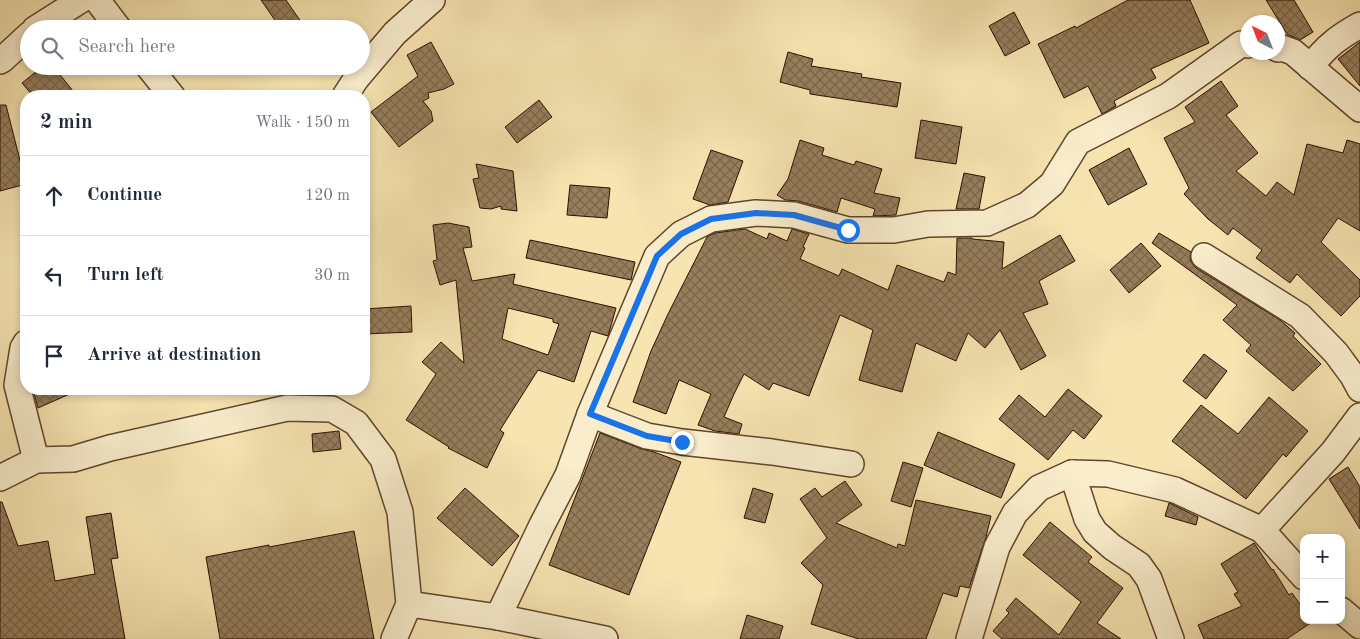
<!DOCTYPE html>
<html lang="en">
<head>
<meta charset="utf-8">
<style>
	:root { --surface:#fff; --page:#f6f6f7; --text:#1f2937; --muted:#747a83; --line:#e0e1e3 }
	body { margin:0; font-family:"Old Standard TT",serif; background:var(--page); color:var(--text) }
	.controls { position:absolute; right:15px; bottom:15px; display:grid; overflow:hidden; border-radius:10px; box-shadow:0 2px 8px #0003 }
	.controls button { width:45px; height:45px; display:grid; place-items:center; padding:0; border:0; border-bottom:1px solid var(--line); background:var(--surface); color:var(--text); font:25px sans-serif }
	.compass { position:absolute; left:1240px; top:15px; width:45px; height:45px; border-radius:50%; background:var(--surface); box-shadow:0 2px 8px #0003; rotate:318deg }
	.stop { position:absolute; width:15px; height:15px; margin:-11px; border:4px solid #1a73e8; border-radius:50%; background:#fff }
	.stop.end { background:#1a73e8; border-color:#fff; box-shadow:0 1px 5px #0008 }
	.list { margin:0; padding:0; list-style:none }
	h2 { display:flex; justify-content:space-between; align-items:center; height:65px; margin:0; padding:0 20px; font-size:21px }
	h2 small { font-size:16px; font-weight:400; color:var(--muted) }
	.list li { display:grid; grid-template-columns:32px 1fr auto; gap:15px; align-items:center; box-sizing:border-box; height:80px; padding:0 20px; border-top:1px solid var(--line) }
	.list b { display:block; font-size:19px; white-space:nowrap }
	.list em { font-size:16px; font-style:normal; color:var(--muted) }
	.icon { flex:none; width:28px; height:28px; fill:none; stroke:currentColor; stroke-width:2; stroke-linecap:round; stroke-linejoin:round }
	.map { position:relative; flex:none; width:1360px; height:639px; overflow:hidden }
	.search { position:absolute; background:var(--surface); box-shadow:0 2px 8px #0003; left:20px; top:20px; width:350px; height:55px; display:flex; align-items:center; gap:12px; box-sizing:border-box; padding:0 18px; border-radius:28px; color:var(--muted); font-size:19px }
	.panel { position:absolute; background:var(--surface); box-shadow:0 2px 8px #0003; left:20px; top:90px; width:350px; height:305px; border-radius:20px }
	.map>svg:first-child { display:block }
	.building { fill:url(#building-cross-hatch); stroke:#2e0f00; fill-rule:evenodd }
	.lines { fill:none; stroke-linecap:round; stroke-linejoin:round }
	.minor-casing { stroke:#60442c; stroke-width:28 }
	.minor { stroke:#f9edcc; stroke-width:25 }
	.route { stroke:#1a73e8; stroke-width:6 }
</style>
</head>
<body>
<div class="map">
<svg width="1360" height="639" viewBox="0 0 1360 639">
	<defs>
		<pattern id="building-cross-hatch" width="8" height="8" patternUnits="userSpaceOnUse" patternTransform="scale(1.25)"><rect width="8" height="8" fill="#967e5c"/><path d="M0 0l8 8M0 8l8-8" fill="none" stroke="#7b664a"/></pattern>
	</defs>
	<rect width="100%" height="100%" fill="#f6e4b1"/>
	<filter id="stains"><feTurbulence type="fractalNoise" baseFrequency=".004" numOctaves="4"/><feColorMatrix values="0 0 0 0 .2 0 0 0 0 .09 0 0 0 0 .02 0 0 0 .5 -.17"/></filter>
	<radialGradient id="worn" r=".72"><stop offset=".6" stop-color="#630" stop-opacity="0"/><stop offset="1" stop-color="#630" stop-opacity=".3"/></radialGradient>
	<!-- building -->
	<g class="building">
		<polygon points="261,0 286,0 306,29 281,29"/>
		<polygon points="1128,0 1190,0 1209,43 1151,69 1156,78 1114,101 1116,106 1102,114 1088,86 1064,98 1038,44 1075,26 1076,28"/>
		<polygon points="1266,0 1294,0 1313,32 1300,40 1287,34"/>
		<polygon points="1014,12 1030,43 1005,56 989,26"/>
		<polygon points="431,42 454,84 444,89 428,93 429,98 423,101 431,111 433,121 399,147 371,112 418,76 407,55"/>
		<polygon points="1360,42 1360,86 1338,59"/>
		<polygon points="788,52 813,59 811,66 862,74 861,77 901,83 897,107 810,94 810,90 780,82"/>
		<polygon points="43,66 53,66 77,96 33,96 22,83"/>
		<polygon points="1221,81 1238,106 1226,115 1258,153 1236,171 1266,196 1277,182 1294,195 1307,144 1343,153 1347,140 1360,144 1360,231 1338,218 1321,242 1360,280 1360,296 1341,316 1297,274 1290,283 1256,258 1262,250 1233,228 1228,235 1208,219 1184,194 1189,188 1164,138 1195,122 1185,107"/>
		<polygon points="539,100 552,117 517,143 505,127"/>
		<polygon points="0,105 6,105 26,184 0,191"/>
		<polygon points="921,120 962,127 956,164 915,158"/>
		<polygon points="800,140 824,148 822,155 854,165 856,161 882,169 874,193 900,198 896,215 873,216 875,209 841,198 837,212 798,201 785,200 777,195 788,179"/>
		<polygon points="1129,148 1147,184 1108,205 1089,170"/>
		<polygon points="711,150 743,161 728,202 710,205 693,199"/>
		<polygon points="476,164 513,171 517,211 501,209 501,206 491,209 480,208 473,179 479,178"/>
		<polygon points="964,173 985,177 979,209 956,209"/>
		<polygon points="570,185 610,188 607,218 567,215"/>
		<path d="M448,223L469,227L472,247L463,248L472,281L515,274L513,284L616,308L608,336L591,331L574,382L538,370L500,430L504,433L487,468L448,448L449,447L406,420L436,374L422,362L441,342L464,363L456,280L440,285L433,261L437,260L433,225ZM508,308L553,319V322L559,324L548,355L502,339Z"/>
		<polygon points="745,229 767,239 769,233 787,241 792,229 809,234 803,247 805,248 800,259 839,276 842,269 888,290 897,265 944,282 948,272 956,275 957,238 972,238 972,239 1004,242 1002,269 1060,235 1075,261 1039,281 1048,304 1023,313 1046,356 1021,370 1000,330 985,348 968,333 956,361 916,343 902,392 859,380 873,330 840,315 809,396 773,383 769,390 744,374 734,394 724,417 742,424 739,434 715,431 698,425 711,394 679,380 666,414 633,402 651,351 668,314 707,237 715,233"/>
		<polygon points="1159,233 1191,252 1190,256 1191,262 1196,268 1280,320 1295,333 1293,336 1321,364 1293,391 1246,351 1251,345 1223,320 1237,305 1152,243"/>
		<polygon points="530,240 635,262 631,280 526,258"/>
		<polygon points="1141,243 1161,266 1129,293 1110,270"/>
		<polygon points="411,306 412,332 364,334 364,309"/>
		<polygon points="1204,354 1227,371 1206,399 1183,381"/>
		<polygon points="33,389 81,389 38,408"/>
		<polygon points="1068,389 1102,416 1084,439 1073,430 1048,460 999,419 1019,395 1045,417"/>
		<polygon points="1269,397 1308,431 1286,457 1283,454 1246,499 1172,441 1201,405 1238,434"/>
		<polygon points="339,431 341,449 313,452 312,434"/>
		<polygon points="938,432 1015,464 1001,498 924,465"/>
		<polygon points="600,433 642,449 654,452 681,462 629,595 549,565"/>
		<polygon points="903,462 923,468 911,507 891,501"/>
		<polygon points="1348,467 1360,487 1360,529 1329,479"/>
		<polygon points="845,481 862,505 836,523 897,548 898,544 905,546 916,500 991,516 986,537 969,588 960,586 957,597 943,593 926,639 859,639 811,624 823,585 801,563 827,538 800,499 815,488 822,497"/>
		<polygon points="465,488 519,536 492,566 437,518"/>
		<polygon points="753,488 773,494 765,523 744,518"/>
		<polygon points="0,502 2,502 18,546 48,541 55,581 95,574 86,517 111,513 118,558 111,559 125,639 0,639"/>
		<polygon points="1169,503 1198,517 1196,525 1165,516"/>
		<polygon points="1050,522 1092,557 1088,562 1123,588 1097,623 1121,639 1002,639 993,631 1009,613 1006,610 1016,598 1059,635 1081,602 1023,555"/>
		<polygon points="354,531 374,639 220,639 206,557 269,545 269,547"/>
		<polygon points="1254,543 1272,570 1273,569 1289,595 1292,593 1304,610 1304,620 1310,620 1312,622 1287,639 1204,639 1198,625 1242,606 1234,594 1238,592 1221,564"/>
		<polygon points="747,615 783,626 779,639 740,639"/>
	</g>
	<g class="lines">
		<!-- minor casing -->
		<g class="minor-casing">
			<g id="minor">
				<polyline points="97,0 119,29"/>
				<polyline points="35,29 81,0"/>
				<polyline points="1278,49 1282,48 1293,52 1360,109"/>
				<polyline points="0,61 3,59 29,35"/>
				<polyline points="148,66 172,96"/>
				<path d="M1310,67C1327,46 1337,38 1360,25"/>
				<polyline points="345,96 356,79 395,33 432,0"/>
				<polyline points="1204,256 1300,316 1336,353 1353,376 1360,389"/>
				<polyline points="26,343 23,348 17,385 36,460"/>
				<polyline points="590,414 647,436 682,442 772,452 851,464"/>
				<polyline points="1072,473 1087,519 1095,532 1112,547 1139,565 1149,579 1171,639"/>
				<polyline points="0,478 36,460 73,459 110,448 287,408 332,409 356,423 383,459 400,512 409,604 394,639"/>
				<polyline points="1262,530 1333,452 1360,416"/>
				<polyline points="409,604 498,617 605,639"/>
				<polyline points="1341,610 1360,626"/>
				<polyline points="498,617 542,525 568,475 590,414 657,256 681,234 711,219 756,213 794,215 848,230 894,230 928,224 987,223 1027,205 1052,184 1078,142 1168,96 1241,44 1248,45"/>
				<polyline points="969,639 997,547 1015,513 1039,488 1072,473 1108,474 1175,490 1262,530 1304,577"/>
			</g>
		</g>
		<!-- minor -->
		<use href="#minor" class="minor"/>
	</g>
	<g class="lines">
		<!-- route -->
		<polyline class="route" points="682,442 647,436 590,414 657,256 681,234 711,219 756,213 794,215 848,230"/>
	</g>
	<rect width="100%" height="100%" filter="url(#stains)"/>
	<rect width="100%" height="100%" fill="url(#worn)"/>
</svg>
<div class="controls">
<button>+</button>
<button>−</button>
</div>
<svg class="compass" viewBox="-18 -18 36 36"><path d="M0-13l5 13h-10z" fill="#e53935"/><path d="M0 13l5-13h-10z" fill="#747a83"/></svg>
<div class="stop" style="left:848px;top:230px"></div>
<div class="stop end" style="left:682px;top:442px"></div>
<div class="search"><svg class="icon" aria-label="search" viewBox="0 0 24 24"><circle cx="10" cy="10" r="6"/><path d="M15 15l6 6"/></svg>Search here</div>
<section class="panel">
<h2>2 min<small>Walk · 150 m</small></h2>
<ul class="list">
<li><svg class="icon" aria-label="ahead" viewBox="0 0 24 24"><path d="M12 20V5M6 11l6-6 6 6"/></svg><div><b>Continue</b></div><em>120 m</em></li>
<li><svg class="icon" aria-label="left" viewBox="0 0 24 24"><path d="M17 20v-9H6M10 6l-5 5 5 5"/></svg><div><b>Turn left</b></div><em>30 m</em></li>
<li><svg class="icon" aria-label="arrive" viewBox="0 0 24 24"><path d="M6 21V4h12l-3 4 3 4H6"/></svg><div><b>Arrive at destination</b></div></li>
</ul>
</section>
</div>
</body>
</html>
